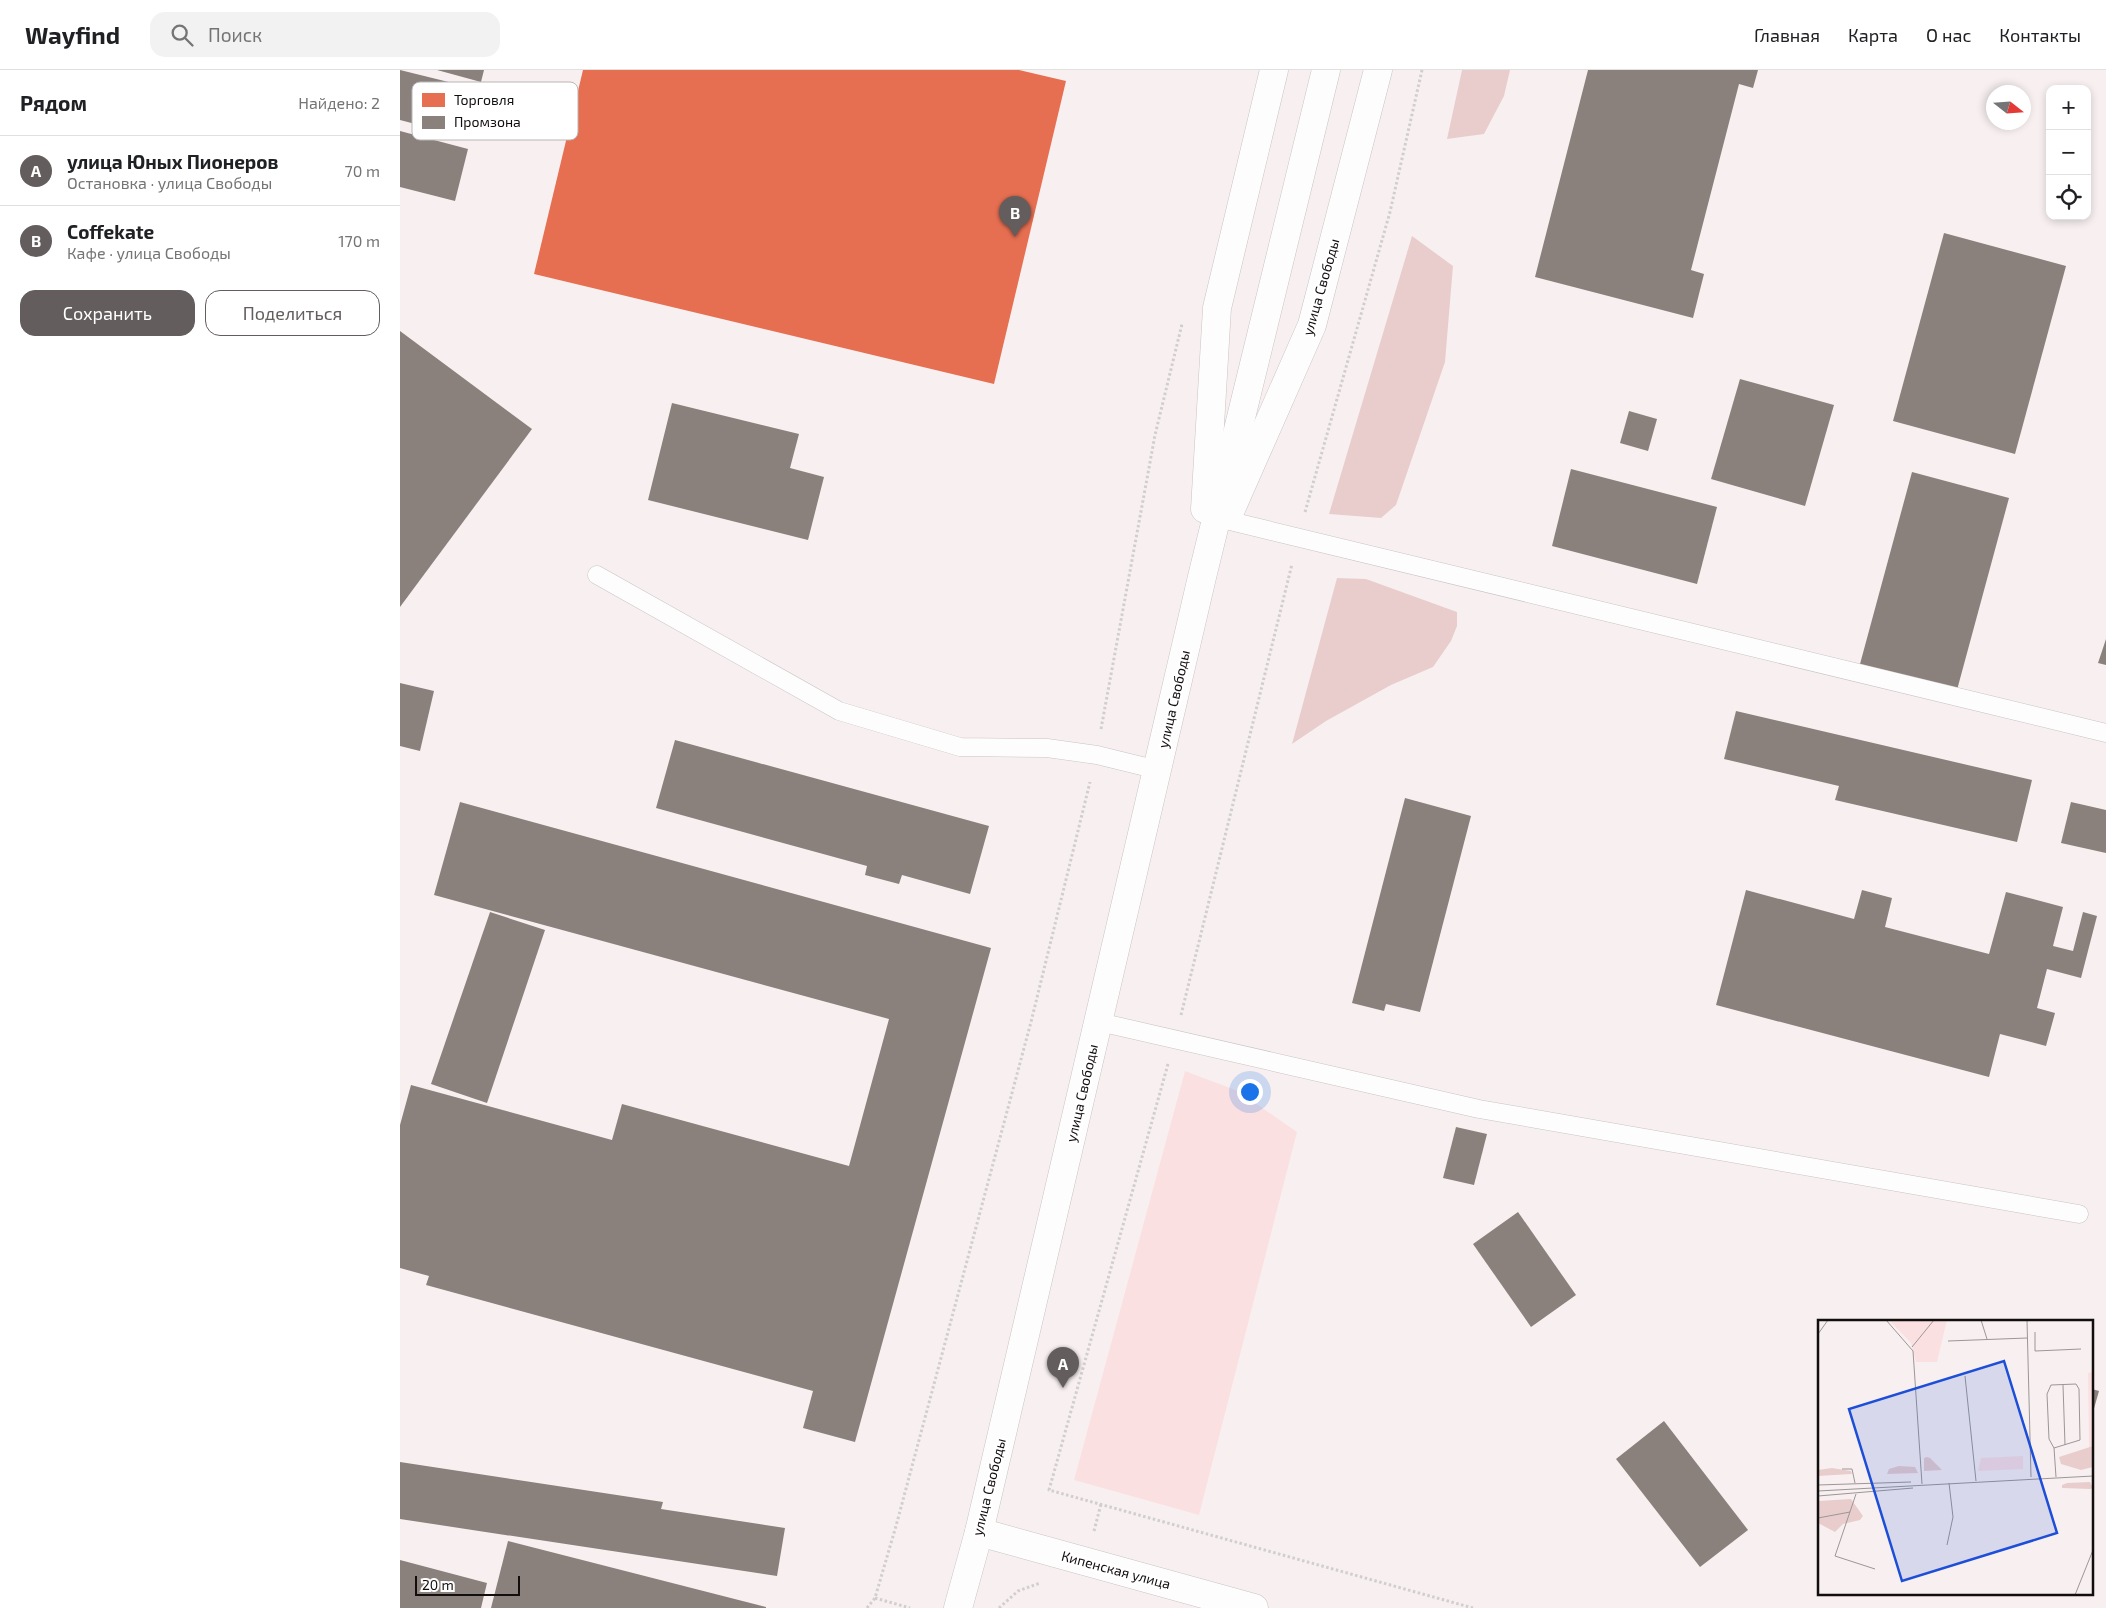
<!DOCTYPE html>
<html lang="ru">
<head>
<meta charset="utf-8">
<style>
	:root { --surface:#fff; --page:#f2f2f2; --text:#202124; --muted:#757577; --line:#e0e0e0; --accent:#635d5d }
	body { margin:0; font-family:"Exo 2",sans-serif; background:var(--page); color:var(--text) }
	.controls { position:absolute; right:15px; top:15px; display:grid; overflow:hidden; border-radius:10px; box-shadow:0 2px 8px #0003 }
	.controls button { width:45px; height:45px; display:grid; place-items:center; padding:0; border:0; border-bottom:1px solid var(--line); background:var(--surface); color:var(--text); font:25px sans-serif }
	.compass { position:absolute; left:1586px; top:15px; width:45px; height:45px; border-radius:50%; background:var(--surface); box-shadow:0 2px 8px #0003; rotate:107deg }
	.scale { position:absolute; left:15px; bottom:12px; width:105px; box-sizing:border-box; padding-left:5px; border:2px solid #130e0e; border-top:0; font-size:14px; line-height:18px; white-space:nowrap; color:#130e0e; -webkit-text-stroke:4px #fff; paint-order:stroke }
	.you { position:absolute; left:849px; top:1021px; width:18px; height:18px; margin:-12px; border:4px solid #fff; border-radius:50%; background:#1a73e8; box-shadow:0 0 0 8px #1a73e833 }
	.badge { display:grid; place-items:center; width:32px; height:32px; border-radius:50%; background:var(--accent); color:#fff; font-size:16px; font-weight:700 }
	.pin { position:absolute; translate:-50% -41px; filter:drop-shadow(0 1px 2px #0008) }
	.pin::after { content:''; position:absolute; top:26px; width:18px; height:15px; background:inherit; clip-path:polygon(0 0,100% 0,50% 100%) }
	.list { margin:0; padding:0; list-style:none }
	h2 { display:flex; justify-content:space-between; align-items:center; height:65px; margin:0; padding:0 20px; font-size:21px }
	h2 small { font-size:16px; font-weight:400; color:var(--muted) }
	.list li { display:grid; grid-template-columns:32px 1fr auto; gap:15px; align-items:center; box-sizing:border-box; height:70px; padding:0 20px; border-top:1px solid var(--line) }
	.list b { display:block; font-size:19px; white-space:nowrap }
	.list p { margin:0; font-size:16px; white-space:nowrap; color:var(--muted) }
	.list em { font-size:16px; font-style:normal; color:var(--muted) }
	.actions { display:flex; gap:10px; padding:15px 20px }
	.actions a { flex:1; padding:11px 0; border:1px solid var(--accent); border-radius:15px; text-align:center; font-size:18px; color:var(--accent) }
	.actions .main { background:var(--accent); color:#fff }
	.icon { flex:none; width:28px; height:28px; fill:none; stroke:currentColor; stroke-width:2; stroke-linecap:round; stroke-linejoin:round }
	.map { position:relative; flex:none; width:1706px; height:1538px; overflow:hidden }
	header { display:flex; align-items:center; gap:30px; box-sizing:border-box; height:70px; padding:0 25px; background:var(--surface); border-bottom:1px solid var(--line) }
	header strong { font-size:24px }
	nav { display:flex; gap:28px; margin-inline-start:auto; font-size:18px }
	.search { width:350px; height:45px; background:var(--page); display:flex; align-items:center; gap:12px; box-sizing:border-box; padding:0 18px; border-radius:15px; color:var(--muted); font-size:19px }
	main { display:flex }
	aside { flex:1; background:var(--surface) }
	.map>svg:first-child { display:block }
	.green { fill:#fbe0e1 }
	.forest { fill:#e9cdcd }
	.shops { fill:#e76f51 }
	.industry { fill:#8a817c }
	.lines { fill:none; stroke-linecap:round; stroke-linejoin:round }
	.lane-casing { stroke:#c9c3c3; stroke-width:19 }
	.street-casing { stroke:#c9c3c3; stroke-width:29 }
	.secondary-casing { stroke:#c9c3c3; stroke-width:29 }
	.path { stroke:#d1cece; stroke-width:3; stroke-dasharray:2.5 2.5; stroke-linecap:butt }
	.lane { stroke:#fefdfd; stroke-width:18 }
	.street { stroke:#fefdfd; stroke-width:28 }
	.secondary { stroke:#fefdfd; stroke-width:28 }
	.labels { text-anchor:middle; stroke-width:5; stroke-linejoin:round; paint-order:stroke }
	.street-label { font-size:14px; fill:#130e0e; stroke:#fff }
	.inset-road { fill:none; stroke:#9c9696; stroke-width:1 }
	.view { fill:#1d4ed8; fill-opacity:0.15; stroke:#1d4ed8; stroke-width:2.5 }
	.inset-edge { fill:none; stroke:#130e0e; stroke-width:2.5 }
	.key { fill:#fff; stroke:#b8b7b7; stroke-width:1 }
	.key-label { font-size:14px; fill:#130e0e }
</style>
</head>
<body>
<header>
<strong>Wayfind</strong>
<div class="search"><svg class="icon" aria-label="search" viewBox="0 0 24 24"><circle cx="10" cy="10" r="6"/><path d="M15 15l6 6"/></svg>Поиск</div>
<nav><a>Главная</a><a>Карта</a><a>О нас</a><a>Контакты</a></nav>
</header>
<main>
<aside>
<h2>Рядом<small>Найдено: 2</small></h2>
<ul class="list">
<li><span class="badge">A</span><div><b>улица Юных Пионеров</b><p>Остановка · улица Свободы</p></div><em>70 m</em></li>
<li><span class="badge">B</span><div><b>Coffekate</b><p>Кафе · улица Свободы</p></div><em>170 m</em></li>
</ul>
<div class="actions"><a class="main">Сохранить</a><a>Поделиться</a></div>
</aside>
<div class="map">
<svg width="1706" height="1538" viewBox="0 0 1706 1538">
	<rect width="100%" height="100%" fill="#f8f0f0"/>
	<!-- green -->
	<polygon class="green" points="785,1001 838,1021 897,1062 799,1445 674,1410"/>
	<!-- forest -->
	<g class="forest">
		<polygon points="1062,0 1110,0 1104,26 1084,64 1047,69"/>
		<polygon points="1012,166 1053,196 1045,292 996,435 981,448 929,444"/>
		<polygon points="937,508 966,509 1057,542 1057,556 1051,571 1033,597 991,615 926,651 892,674"/>
	</g>
	<!-- shops -->
	<polygon class="shops" points="183,0 619,0 666,11 594,314 134,204"/>
	<!-- industry -->
	<g class="industry">
		<polygon points="0,0 85,21 73,69 0,50"/>
		<polygon points="37,0 84,0 81,12"/>
		<polygon points="1188,0 1358,0 1353,18 1339,14 1291,200 1304,204 1293,248 1135,207"/>
		<polygon points="0,61 68,79 55,131 0,117"/>
		<polygon points="1544,163 1666,196 1615,384 1493,351"/>
		<polygon points="0,261 132,359 0,537"/>
		<polygon points="1340,309 1434,335 1405,436 1311,409"/>
		<polygon points="272,333 399,364 390,398 424,407 408,470 248,430"/>
		<polygon points="1229,341 1257,349 1248,381 1220,373"/>
		<polygon points="1171,399 1317,437 1297,514 1152,476"/>
		<polygon points="1512,402 1609,428 1557,620 1460,594"/>
		<polygon points="1706,569 1706,595 1698,593"/>
		<polygon points="0,613 34,621 20,681 0,676"/>
		<polygon points="1336,641 1632,710 1617,772 1435,730 1439,716 1324,689"/>
		<polygon points="275,670 589,756 570,824 502,805 499,814 465,805 467,796 256,738"/>
		<polygon points="1005,728 1071,746 1020,942 986,934 984,941 952,933"/>
		<polygon points="60,732 591,878 455,1372 403,1358 413,1321 26,1215 29,1206 0,1198 0,1055 11,1015 212,1070 222,1034 449,1096 489,949 34,825"/>
		<polygon points="1671,732 1706,740 1706,783 1661,773"/>
		<polygon points="1346,820 1454,849 1462,820 1492,828 1485,857 1589,884 1606,822 1663,837 1653,876 1673,881 1683,842 1697,846 1681,908 1647,899 1637,938 1655,943 1646,976 1600,964 1589,1007 1316,935"/>
		<polygon points="90,842 145,860 87,1033 31,1014"/>
		<polygon points="1056,1057 1087,1064 1074,1115 1043,1108"/>
		<polygon points="1118,1142 1176,1225 1131,1257 1073,1174"/>
		<polygon points="1692,1319 1699,1321 1693,1342 1692,1342"/>
		<polygon points="1264,1351 1348,1460 1300,1497 1216,1389"/>
		<polygon points="0,1392 263,1432 261,1439 385,1458 377,1506 0,1449"/>
		<polygon points="108,1471 366,1537 366,1538 91,1538"/>
		<polygon points="0,1490 87,1513 81,1538 0,1538"/>
	</g>
	<g class="lines">
		<!-- lane casing -->
		<g class="lane-casing">
			<g id="lane">
				<polyline points="826,450 1706,663"/>
				<polyline points="197,505 439,641 560,677 647,678 697,685 758,700"/>
				<polyline points="699,952 1079,1039 1679,1144"/>
			</g>
		</g>
		<!-- street casing -->
		<g class="street-casing">
			<polyline id="street" points="579,1462 854,1538"/>
		</g>
		<!-- secondary casing -->
		<g class="secondary-casing">
			<g id="secondary">
				<polyline points="805,439 817,238 874,0"/>
				<polyline points="831,439 912,255 978,0"/>
				<polyline points="558,1538 579,1462 802,507 926,0"/>
			</g>
		</g>
		<!-- path -->
		<g class="path">
			<polyline points="905,442 990,142 1022,0"/>
			<polyline points="701,659 755,365 782,254"/>
			<polyline points="781,945 892,494"/>
			<polyline points="768,994 649,1420 1073,1538"/>
			<polyline points="694,1461 701,1434"/>
			<polyline points="475,1528 510,1538"/>
			<polyline points="467,1538 475,1528 496,1456 631,952 690,712"/>
			<polyline points="599,1538 618,1521 640,1513"/>
		</g>
		<!-- lane -->
		<use href="#lane" class="lane"/>
		<!-- street -->
		<use href="#street" class="street"/>
		<!-- secondary -->
		<use href="#secondary" class="secondary"/>
	</g>
	<g class="labels">
		<!-- street labels -->
		<g class="street-label">
			<text transform="translate(921 217) rotate(-74)" y="5">улица Свободы</text>
			<text transform="translate(774 629) rotate(-77)" y="5">улица Свободы</text>
			<text transform="translate(682 1023) rotate(-77)" y="5">улица Свободы</text>
			<text transform="translate(589 1417) rotate(-76)" y="5">улица Свободы</text>
			<text transform="translate(716 1500) rotate(15)" y="5">Кипенская улица</text>
		</g>
	</g>
	<!-- overview -->
	<g transform="translate(1418 1250)">
		<rect width="275" height="275" fill="#f8f0f0"/>
		<path d="M71,0H129L119,42H98L93,23ZM275,52V126L271,130L270,53ZM205,136V149L160,151L163,138Z" fill="#fbe0e1"/>
		<path d="M275,126V147L263,150L243,144L241,137ZM109,137L112,138L124,150L106,151V138ZM81,146L97,147L100,153L69,154L71,149ZM14,148L33,151L34,154L0,156V150ZM272,162L275,168L272,169L244,168V165L249,163ZM33,179L45,196L42,200L25,204L17,212L0,203V181Z" fill="#e9cdcd"/>
		<path class="inset-road" d="M68,0L95,31L104,164M163,0L169,19M209,0L213,157M217,12V31L263,29M0,14L10,0M130,21L209,18M94,27L116,0M147,56L158,161M245,65L247,125M236,128L262,120L261,69L258,64L233,65L229,74L231,119L236,128L238,157M24,149H34L37,163M0,165L93,162M0,171L275,156M38,174L17,236L57,249M0,176L95,168M0,198L32,192M129,225L135,197L131,163M257,275L275,230"/>
		<path class="view" d="M186,41L239,213L84,261L31,89Z"/>
		<rect width="275" height="275" class="inset-edge"/>
	</g>
	<!-- legend -->
	<rect x="12" y="12" width="166" height="58" rx="8" class="key"/>
	<rect x="22" y="23" width="23" height="14" fill="#e76f51"/>
	<rect x="22" y="46" width="23" height="13" fill="#8a817c"/>
	<g class="key-label">
		<text x="54" y="35">Торговля</text>
		<text x="54" y="57">Промзона</text>
	</g>
</svg>
<div class="controls">
<button>+</button>
<button>−</button>
<button><svg class="icon" aria-label="locate" viewBox="0 0 24 24"><circle cx="12" cy="12" r="6"/><path d="M12 2v4M12 18v4M2 12h4M18 12h4"/></svg></button>
</div>
<svg class="compass" viewBox="-18 -18 36 36"><path d="M0-13l5 13h-10z" fill="#e53935"/><path d="M0 13l5-13h-10z" fill="#757577"/></svg>
<div class="scale">20 m</div>
<div class="you"></div>
<div class="pin badge" style="left:663px;top:1318px">A</div>
<div class="pin badge" style="left:615px;top:167px">B</div>
</div>
</main>
</body>
</html>
